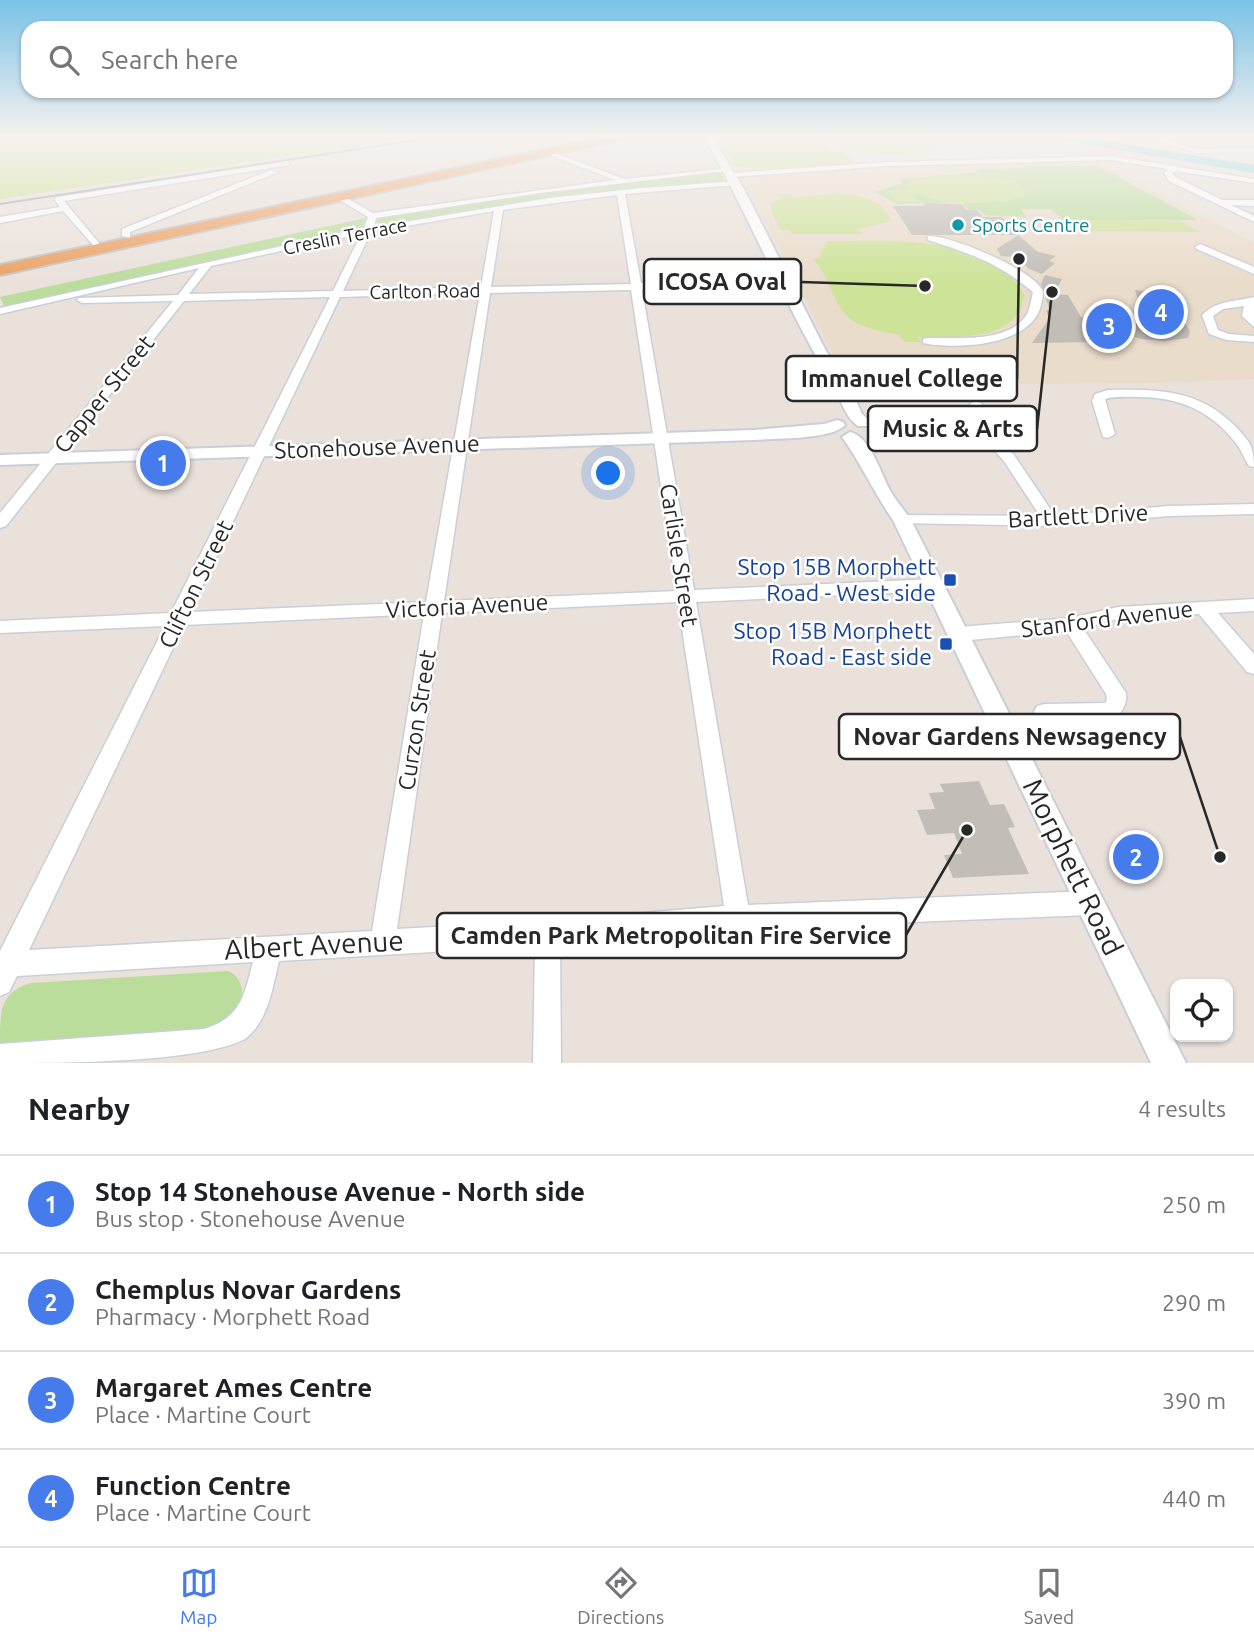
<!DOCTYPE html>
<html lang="en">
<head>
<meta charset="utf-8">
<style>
	:root { --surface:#fff; --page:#f6f6f6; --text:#202124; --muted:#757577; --line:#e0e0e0; --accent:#467bec }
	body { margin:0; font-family:Ubuntu,sans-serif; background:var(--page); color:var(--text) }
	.controls { position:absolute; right:21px; bottom:21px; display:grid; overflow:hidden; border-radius:14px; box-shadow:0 2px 5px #0004 }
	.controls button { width:63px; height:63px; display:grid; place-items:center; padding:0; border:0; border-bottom:2px solid var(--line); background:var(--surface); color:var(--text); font:35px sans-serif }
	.you { position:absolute; left:609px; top:474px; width:24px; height:24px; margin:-18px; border:5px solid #fff; border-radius:50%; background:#1a73e8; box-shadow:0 0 0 10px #1a73e833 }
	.badge { display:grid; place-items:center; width:46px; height:46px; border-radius:50%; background:var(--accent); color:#fff; font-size:23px; font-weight:700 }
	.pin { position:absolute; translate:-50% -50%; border:4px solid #fff; box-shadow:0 2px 7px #0006 }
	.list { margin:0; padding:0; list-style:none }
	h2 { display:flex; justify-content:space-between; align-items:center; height:91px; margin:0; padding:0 28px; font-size:30px }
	h2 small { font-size:23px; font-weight:400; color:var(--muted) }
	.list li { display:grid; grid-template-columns:46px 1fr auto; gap:21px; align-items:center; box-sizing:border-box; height:98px; padding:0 28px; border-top:2px solid var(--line) }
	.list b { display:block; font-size:26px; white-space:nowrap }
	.list p { margin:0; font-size:23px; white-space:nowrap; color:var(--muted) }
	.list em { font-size:23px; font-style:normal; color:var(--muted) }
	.icon { flex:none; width:38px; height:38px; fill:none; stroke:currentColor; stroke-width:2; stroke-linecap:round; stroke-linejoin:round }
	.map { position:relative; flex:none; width:1254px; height:1063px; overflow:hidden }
	.search { position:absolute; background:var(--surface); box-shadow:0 2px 5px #0004; left:21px; right:21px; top:21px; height:77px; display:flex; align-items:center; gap:18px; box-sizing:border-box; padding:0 24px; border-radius:21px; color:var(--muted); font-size:26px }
	.sheet { height:483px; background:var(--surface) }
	nav { display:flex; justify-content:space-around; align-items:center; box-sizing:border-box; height:98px; border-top:2px solid var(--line); background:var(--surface); font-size:19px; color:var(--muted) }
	nav a { display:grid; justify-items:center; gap:4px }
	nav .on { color:var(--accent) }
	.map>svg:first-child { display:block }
	.education { fill:#eadccb }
	.green { fill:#badd9b }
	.pitch { fill:#cde397 }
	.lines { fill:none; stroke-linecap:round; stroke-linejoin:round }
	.river { fill:#75d6e5; fill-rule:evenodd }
	.building { fill:#c2bdb7 }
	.minor-casing { stroke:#c9cfd9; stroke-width:3 }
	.tertiary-casing { stroke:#c9cfd9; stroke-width:4 }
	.trunk-casing { stroke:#c3c3c3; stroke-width:4 }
	.minor { fill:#fff; fill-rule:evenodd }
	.tertiary { fill:#fff; fill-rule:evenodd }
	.trunk { fill:#eca061; fill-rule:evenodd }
	.tram { stroke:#9ea4b1; stroke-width:2 }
	.culture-dot { fill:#0f9aa8; stroke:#fff; stroke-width:2.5 }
	.transit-dot { fill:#1a4fb4; stroke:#fff; stroke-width:2.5 }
	.labels { text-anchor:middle; stroke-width:5; stroke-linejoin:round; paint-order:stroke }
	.far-culture-label { font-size:19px; fill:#0d838f; stroke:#fff; text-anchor:start }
	.far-street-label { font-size:19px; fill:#282828; stroke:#fff }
	.street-label { font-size:23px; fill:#282828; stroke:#fff }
	.transit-label { font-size:23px; fill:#164399; stroke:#fff; text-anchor:end }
	.near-street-label { font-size:28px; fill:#282828; stroke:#fff }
	.leader { fill:none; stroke:#282828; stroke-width:2.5 }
	.callout-dot { fill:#282828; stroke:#fff; stroke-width:2.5 }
	.callout { fill:#fff; stroke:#282828; stroke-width:2.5 }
	.callout-label { font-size:24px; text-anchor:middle; font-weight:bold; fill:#282828 }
</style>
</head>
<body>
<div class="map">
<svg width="1254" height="1063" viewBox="0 0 1254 1063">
	<rect width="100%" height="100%" fill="#eae1db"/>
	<!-- education -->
	<polygon class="education" points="1098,161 1254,243 1254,379 1157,383 849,385 741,176 967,163"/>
	<!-- green -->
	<g class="green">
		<polygon points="1023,166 1098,166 1198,220 1063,220 1051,209 1021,209 1026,217 985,215 980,210 969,210 962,202 897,204 875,192 901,184 901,179 978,172 975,169 1024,168"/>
		<polygon points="720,172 725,182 593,194 389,226 376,222 379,216 524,193"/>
		<polygon points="366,218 362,229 346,233 5,308 0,297"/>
		<path d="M228,971C248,980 245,1006 229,1019C223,1025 210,1028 202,1031L0,1043C0,1012 0,992 31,983Z"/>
	</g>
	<!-- pitch -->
	<g class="pitch">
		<polygon points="0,135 427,135 0,199"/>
		<polygon points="720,135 817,135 831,151 844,152 854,163 771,169 736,167"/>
		<path d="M825,135H927L935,140V145C909,163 848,155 825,135Z"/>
		<path d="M964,175L1014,180L1025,188L1024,197C995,205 938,207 911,191L918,202H895L888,190H907L906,183L917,178Z"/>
		<path d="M777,194H791L793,197C824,195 879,185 891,221L854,230L861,231L862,234H792L790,230H781L772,214L771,203L781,198Z"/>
		<polygon points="1092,220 1180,221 1200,232 1092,231 1081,222"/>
		<path d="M827,241C889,241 988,233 1024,294C1023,299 1023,306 1020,310C1003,342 948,337 918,337L921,342H905L899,336L902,335C887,333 856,327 846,315C833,301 830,277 813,259L819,258Z"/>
	</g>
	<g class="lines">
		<!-- river -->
		<polygon class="river" points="1043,135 1068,135 1254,165 1254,173 1048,138"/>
	</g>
	<!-- building -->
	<g class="building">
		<polygon points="923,203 962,204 967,210 977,210 983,217 1002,217 1018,235 912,235 893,206 925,206"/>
		<polygon points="1018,235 1038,252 1056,256 1049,261 1055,263 1042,274 1029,269 1016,257 1001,256 997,249"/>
		<polygon points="692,270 695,279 644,280 642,271"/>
		<polygon points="1045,275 1062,279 1054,294 1068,295 1081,317 1143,316 1135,290 1157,293 1162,310 1179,311 1190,332 1188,338 1165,341 1141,339 1118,331 1084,329 1098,342 1032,343 1049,319 1046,310 1050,311 1041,284"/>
		<polygon points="979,781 990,805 1004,804 1015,827 1008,828 1029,874 953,878 944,855 962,854 954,833 927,835 917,810 935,809 929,793 944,792 940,784"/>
	</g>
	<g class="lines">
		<!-- minor casing -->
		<g class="minor-casing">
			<g id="minor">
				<polygon points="1143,135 1153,135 1197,149 1254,148 1254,152 1196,153"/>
				<polygon points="1243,135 1254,136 1254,140 1244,136"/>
				<path d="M547,150L624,179L729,168L733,170L540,193L376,218L374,227L549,198L642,188L738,181L735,185L625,194L641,283L786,280L791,283L786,286L642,290L694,590L934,579L942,585L934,591L696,602L748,905L1090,891L1099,895L1102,903L1099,911L1090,915L738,929L560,944L561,1063H533L535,946L279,961C273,986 268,1022 245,1039C199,1063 59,1063 0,1063V1044L204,1029C241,1018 244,996 253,962L17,976L9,992L0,996V951L165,626L0,633V621L171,613L330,297L184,301L6,526L0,528V513L173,301L82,303L77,300L78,298L178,295L199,268L0,314V308L364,228L368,217L338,199L337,197L341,195L373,213L615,180L547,154ZM617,195L631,284L491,287L503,210ZM494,211L481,287L343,291L371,232ZM361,234L333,291L189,294L211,266ZM631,290L677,591L444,601L490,293ZM480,293L426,602L190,612L340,297ZM678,602L724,906L548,921L397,929L442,613ZM424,614L372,931L29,950L184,625Z"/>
				<polygon points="1111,156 1254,179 1254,183 1175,171 1172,173 1175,177 1222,200 1254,200 1254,206 1231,205 1254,216 1254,222 1169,181 1164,173 1168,169 1111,160 888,166 731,177 727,175 731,173 888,162"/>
				<polygon points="287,161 290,165 64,201 99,243 94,246 63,211 0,223 0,217 60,207 54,199 58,197"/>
				<polygon points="271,170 278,172 130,232 130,238 122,236 122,229"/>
				<path d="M928,236C950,235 1032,269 1042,290C1044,294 1042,300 1041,305C1032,346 956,350 923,343V339L927,338C957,337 1009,344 1027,314C1031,307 1031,299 1033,292C997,262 971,254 928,240Z"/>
				<polygon points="1200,244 1254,267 1254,274 1197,249 1195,247"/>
				<path d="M1254,297V327L1242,316L1244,306L1223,309L1213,316L1218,330L1229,334L1254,336V342L1227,340L1209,334L1202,315C1217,300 1235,302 1254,297Z"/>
				<path d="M1108,390C1156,389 1198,389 1234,425C1249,441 1254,445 1254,467L1249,466C1244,458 1241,449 1235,442C1210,410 1178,397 1138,397C1127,397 1115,396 1105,399L1115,434L1108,438L1103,437L1092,401L1095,394Z"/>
				<polygon points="976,400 982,404 991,432 1014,455 1055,516 1169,506 1254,504 1254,514 1169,516 1051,526 897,523 894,520 902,515 1040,516 1004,461 978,433 970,404"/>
				<path d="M1254,599V611L1218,613L1254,654V674L1247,672L1199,614L1118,619L1083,628L1126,693C1127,705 1122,715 1110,719L1044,720L1037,718L1034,712L1037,706L1044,704L1105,703L1107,700L1106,694L1066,631L959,641L953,639L950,634L953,629L959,627L1071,618L1118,607Z"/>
			</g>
		</g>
		<!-- tertiary casing -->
		<g class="tertiary-casing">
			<g id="tertiary">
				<path d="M703,135H711L745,191L826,351L849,385L862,414L872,423L870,426H858C843,415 841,397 831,382C783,302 749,215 703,135Z"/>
				<path d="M837,420L843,422L845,425C831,440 776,438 754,440L0,465V455L754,430L824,424Z"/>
				<path d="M850,432C871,437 881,475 891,492C897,502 905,511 911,520L1186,1063H1151L893,520C874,493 861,463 842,437Z"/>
			</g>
		</g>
		<!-- trunk casing -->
		<g class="trunk-casing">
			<polygon id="trunk" points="612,135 634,135 628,138 0,275 0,265"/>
		</g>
		<!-- minor -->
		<use href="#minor" class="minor"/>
		<!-- tertiary -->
		<use href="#tertiary" class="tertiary"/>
		<!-- trunk -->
		<use href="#trunk" class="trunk"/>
		<!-- tram -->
		<polyline class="tram" points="0,204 449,135"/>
	</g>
	<!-- sky -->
	<linearGradient id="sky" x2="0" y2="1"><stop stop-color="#7ac2e7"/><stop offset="0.48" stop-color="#f6f2ef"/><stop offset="1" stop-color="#f6f2ef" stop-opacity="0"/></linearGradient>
	<rect width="1254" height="284" fill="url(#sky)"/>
	<!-- markers -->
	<circle class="culture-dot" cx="958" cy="225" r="7"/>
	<g class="transit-dot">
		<rect x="943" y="573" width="14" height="14" rx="3.5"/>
		<rect x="939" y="637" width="14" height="14" rx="3.5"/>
	</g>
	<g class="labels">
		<!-- far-culture labels -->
		<g class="far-culture-label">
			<text x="972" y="232">Sports Centre</text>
		</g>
		<!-- far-street labels -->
		<g class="far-street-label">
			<text transform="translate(345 236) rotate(-11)" y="7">Creslin Terrace</text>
			<text transform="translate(425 291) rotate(-1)" y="7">Carlton Road</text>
		</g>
		<!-- street labels -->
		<g class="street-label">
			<text transform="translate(104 394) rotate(-51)" y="8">Capper Street</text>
			<text transform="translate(377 447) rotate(-2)" y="8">Stonehouse Avenue</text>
			<text transform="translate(1078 516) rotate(-3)" y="8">Bartlett Drive</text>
			<text transform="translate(679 555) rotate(81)" y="8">Carlisle Street</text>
			<text transform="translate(196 584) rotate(-64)" y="8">Clifton Street</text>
			<text transform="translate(467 606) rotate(-3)" y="8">Victoria Avenue</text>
			<text transform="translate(1107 619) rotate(-7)" y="8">Stanford Avenue</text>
			<text transform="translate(417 720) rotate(-81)" y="8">Curzon Street</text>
		</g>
		<!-- transit labels -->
		<g class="transit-label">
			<text x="936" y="575">Stop 15B Morphett<tspan x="936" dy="26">Road - West side</tspan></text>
			<text x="932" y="639">Stop 15B Morphett<tspan x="932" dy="26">Road - East side</tspan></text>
		</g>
		<!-- near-street labels -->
		<g class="near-street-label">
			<text transform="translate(1073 867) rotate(64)" y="10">Morphett Road</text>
			<text transform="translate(314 945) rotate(-3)" y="10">Albert Avenue</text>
		</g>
	</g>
	<!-- callouts -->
	<path class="leader" d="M925 286L801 282M1019 259L1017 379M1052 292L1037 429M1220 857L1180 737M967 830L906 935"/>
	<g class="callout-dot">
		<circle cx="925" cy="286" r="7"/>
		<circle cx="1019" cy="259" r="7"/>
		<circle cx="1052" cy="292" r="7"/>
		<circle cx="1220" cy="857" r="7"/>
		<circle cx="967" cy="830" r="7"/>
	</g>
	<g class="callout">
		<rect x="644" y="259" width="157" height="45" rx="7"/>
		<rect x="786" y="356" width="231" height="45" rx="7"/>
		<rect x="868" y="406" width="169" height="45" rx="7"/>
		<rect x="839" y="714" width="341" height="45" rx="7"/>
		<rect x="437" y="913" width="469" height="45" rx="7"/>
	</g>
	<g class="callout-label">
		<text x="722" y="290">ICOSA Oval</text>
		<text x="902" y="387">Immanuel College</text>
		<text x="953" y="437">Music &amp; Arts</text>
		<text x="1010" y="745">Novar Gardens Newsagency</text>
		<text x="671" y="944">Camden Park Metropolitan Fire Service</text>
	</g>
</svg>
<div class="controls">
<button><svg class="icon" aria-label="locate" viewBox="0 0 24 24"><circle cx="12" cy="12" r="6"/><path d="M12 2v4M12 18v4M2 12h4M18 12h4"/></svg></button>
</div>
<div class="you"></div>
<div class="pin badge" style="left:163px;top:463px">1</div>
<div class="pin badge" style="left:1136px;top:857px">2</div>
<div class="pin badge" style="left:1109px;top:326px">3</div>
<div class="pin badge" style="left:1161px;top:312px">4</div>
<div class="search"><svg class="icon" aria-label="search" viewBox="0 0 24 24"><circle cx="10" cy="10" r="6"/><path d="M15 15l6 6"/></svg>Search here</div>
</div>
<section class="sheet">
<h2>Nearby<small>4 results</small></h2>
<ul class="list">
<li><span class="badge">1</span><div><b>Stop 14 Stonehouse Avenue - North side</b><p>Bus stop · Stonehouse Avenue</p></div><em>250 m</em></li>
<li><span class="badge">2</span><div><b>Chemplus Novar Gardens</b><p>Pharmacy · Morphett Road</p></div><em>290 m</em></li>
<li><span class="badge">3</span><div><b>Margaret Ames Centre</b><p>Place · Martine Court</p></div><em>390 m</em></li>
<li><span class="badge">4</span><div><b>Function Centre</b><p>Place · Martine Court</p></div><em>440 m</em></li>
</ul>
</section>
<nav>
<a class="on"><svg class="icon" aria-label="map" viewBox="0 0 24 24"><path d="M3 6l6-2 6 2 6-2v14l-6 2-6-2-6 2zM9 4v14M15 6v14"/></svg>Map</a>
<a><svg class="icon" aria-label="directions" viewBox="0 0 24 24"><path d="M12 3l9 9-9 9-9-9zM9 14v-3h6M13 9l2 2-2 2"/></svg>Directions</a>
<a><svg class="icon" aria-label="saved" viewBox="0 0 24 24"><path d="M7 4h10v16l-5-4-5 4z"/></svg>Saved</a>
</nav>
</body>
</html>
